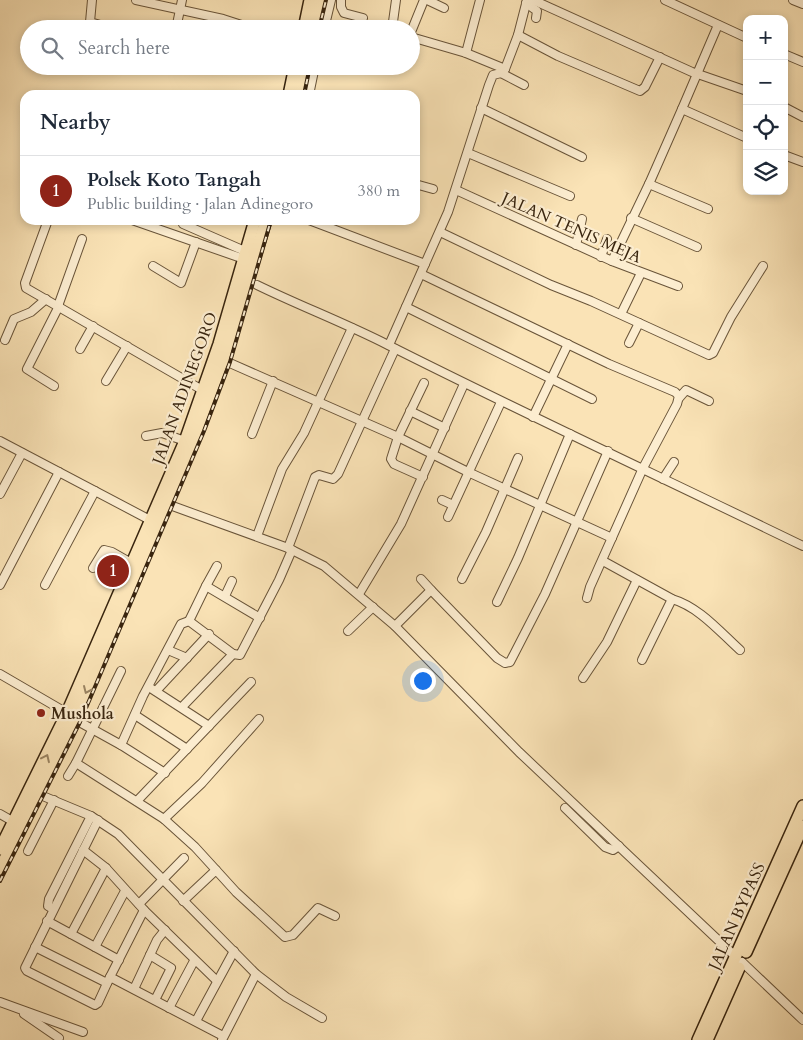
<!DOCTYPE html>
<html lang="en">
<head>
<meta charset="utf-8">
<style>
	:root { --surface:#fff; --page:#f6f6f7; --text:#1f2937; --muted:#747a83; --line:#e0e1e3; --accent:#8f2418 }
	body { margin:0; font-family:Cardo,serif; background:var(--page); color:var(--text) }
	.controls { position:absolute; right:15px; top:15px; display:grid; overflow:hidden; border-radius:10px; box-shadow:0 2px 8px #0003 }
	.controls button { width:45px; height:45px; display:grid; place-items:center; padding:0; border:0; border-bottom:1px solid var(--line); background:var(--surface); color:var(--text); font:25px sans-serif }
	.you { position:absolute; left:422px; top:680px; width:18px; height:18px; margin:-12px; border:4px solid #fff; border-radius:50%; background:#1a73e8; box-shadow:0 0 0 8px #1a73e833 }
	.badge { display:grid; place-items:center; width:32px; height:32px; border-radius:50%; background:var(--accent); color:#fff; font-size:16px; font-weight:700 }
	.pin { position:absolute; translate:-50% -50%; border:2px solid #fff; box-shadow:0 1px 5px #0006 }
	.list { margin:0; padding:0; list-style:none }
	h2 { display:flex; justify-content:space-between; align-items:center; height:65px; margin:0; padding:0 20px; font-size:21px }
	h2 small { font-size:16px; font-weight:400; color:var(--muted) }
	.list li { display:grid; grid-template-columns:32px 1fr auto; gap:15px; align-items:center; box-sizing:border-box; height:70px; padding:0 20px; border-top:1px solid var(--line) }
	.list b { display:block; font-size:19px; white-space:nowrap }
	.list p { margin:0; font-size:16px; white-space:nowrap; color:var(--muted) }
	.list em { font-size:16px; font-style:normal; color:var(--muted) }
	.icon { flex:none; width:28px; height:28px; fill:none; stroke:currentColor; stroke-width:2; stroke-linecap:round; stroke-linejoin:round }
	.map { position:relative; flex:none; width:803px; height:1040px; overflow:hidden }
	.search { position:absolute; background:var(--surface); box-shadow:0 2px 8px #0003; left:20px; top:20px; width:400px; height:55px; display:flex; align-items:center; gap:12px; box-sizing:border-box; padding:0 18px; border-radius:28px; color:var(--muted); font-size:19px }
	.panel { position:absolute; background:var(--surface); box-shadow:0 2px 8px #0003; left:20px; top:90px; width:400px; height:135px; border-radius:15px }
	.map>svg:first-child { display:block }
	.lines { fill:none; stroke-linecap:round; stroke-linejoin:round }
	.minor-casing { stroke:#695439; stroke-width:10 }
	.highway-casing { stroke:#39250f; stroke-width:14 }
	.minor { stroke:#fcedd0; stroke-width:8 }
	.highway { stroke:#fae3b6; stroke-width:11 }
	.rail-casing { stroke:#39250f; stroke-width:4 }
	.rail { stroke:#fcedd0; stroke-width:2; stroke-dasharray:5.5; stroke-linecap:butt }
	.oneway { stroke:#9a8462 }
	.poi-dot { fill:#8f2418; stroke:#fcedd0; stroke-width:2 }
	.labels { text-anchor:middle; stroke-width:4.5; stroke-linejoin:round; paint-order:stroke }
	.street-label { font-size:16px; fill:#39250f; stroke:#fcedd0 }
	.poi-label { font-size:16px; font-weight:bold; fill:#39250f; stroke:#fcedd0; text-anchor:start }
</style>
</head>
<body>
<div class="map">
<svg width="803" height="1040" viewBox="0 0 803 1040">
	<rect width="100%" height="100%" fill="#fae3b6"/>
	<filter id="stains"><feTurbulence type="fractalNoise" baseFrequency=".004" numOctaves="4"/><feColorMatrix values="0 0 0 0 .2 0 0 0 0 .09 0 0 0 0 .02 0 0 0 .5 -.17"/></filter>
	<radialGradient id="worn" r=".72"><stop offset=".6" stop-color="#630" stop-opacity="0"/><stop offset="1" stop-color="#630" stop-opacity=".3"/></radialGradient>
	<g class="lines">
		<!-- minor casing -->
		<g class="minor-casing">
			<g id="minor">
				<polyline points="92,0 90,22 114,29"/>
				<polyline points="136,0 223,19 254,29"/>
				<polyline points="341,0 341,7 344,13 363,18"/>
				<polyline points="427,0 444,8"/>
				<polyline points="533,0 692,72 747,91"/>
				<polyline points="665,0 747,38"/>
				<polyline points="793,0 803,4"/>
				<polyline points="526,3 537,11 536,18"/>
				<polyline points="718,25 682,109 747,138"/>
				<polyline points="176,29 182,0"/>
				<polyline points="324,29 331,0"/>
				<polyline points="392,29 396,0"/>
				<polyline points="411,32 424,0"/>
				<polyline points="518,35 558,56 640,91 645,87 660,57"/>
				<polyline points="411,37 466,53 505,69 518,35 527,0"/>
				<polyline points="466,53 480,0"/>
				<polyline points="784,54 803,62"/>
				<polyline points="501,73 524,85"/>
				<polyline points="309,95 315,66"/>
				<polyline points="784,107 803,117"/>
				<polyline points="481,108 582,157"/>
				<polyline points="468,153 570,196"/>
				<polyline points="784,155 803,162"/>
				<polyline points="415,184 433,189"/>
				<polyline points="649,184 682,109"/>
				<polyline points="456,190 612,261 678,286"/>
				<polyline points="631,218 697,247"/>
				<polyline points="48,220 25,283 26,288 204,391"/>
				<polyline points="132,220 244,259"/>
				<polyline points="309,220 425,264"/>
				<polyline points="183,224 247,252"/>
				<polyline points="440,232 551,285 591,301 709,355 713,353 731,317 763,266"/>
				<polyline points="576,245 582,219"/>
				<polyline points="601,257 607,239"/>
				<polyline points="612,261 649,184 708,209"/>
				<polyline points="153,266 181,283 196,242"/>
				<polyline points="421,274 609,364 675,392 679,396 677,404 643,468 590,587 587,598"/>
				<path d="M257,285C300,306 345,323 388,345C525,414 665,479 803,546"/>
				<polyline points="58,306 82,239"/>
				<polyline points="406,307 592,399"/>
				<polyline points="621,314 641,273"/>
				<polyline points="5,340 14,319 31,312 46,299"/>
				<polyline points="629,343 639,323"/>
				<polyline points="389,345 448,212 489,85 493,75 501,73 505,69"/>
				<polyline points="80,349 93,326"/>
				<polyline points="223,360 398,437 468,472 612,538"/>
				<polyline points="106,381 127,346"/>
				<polyline points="54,386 27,369 59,306"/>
				<polyline points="679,398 686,390 709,401"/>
				<polyline points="410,411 445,428"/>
				<polyline points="533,417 568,344"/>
				<polyline points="252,434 273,381"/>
				<polyline points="146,436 162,433 185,441"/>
				<polyline points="0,441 150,520"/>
				<polyline points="423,477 394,464 391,459 398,437 424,383"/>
				<polyline points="663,479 674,462"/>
				<polyline points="0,494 22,453"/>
				<polyline points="442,500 453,505"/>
				<polyline points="167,504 288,548 324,566 395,626 519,752 736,957"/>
				<polyline points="448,517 501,402"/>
				<polyline points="257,536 282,469 304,433 352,328"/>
				<polyline points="288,548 315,477 319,475 333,479 338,474 395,349"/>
				<path d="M603,561L672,599C699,607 719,631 740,650"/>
				<polyline points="93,568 104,550 112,552 133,564"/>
				<polyline points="462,579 486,532 518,458"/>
				<polyline points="0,585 59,472"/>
				<polyline points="45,585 95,491"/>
				<polyline points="206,586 217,566"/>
				<polyline points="431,590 497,658 505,663 510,662 545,594 608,451"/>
				<polyline points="359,594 401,524 464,384"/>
				<polyline points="225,596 232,581"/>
				<polyline points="497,602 518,558 570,434"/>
				<polyline points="189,621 206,586 260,618"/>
				<polyline points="395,626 431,590 421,579"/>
				<polyline points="348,631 373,607"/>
				<polyline points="168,650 187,658"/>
				<polyline points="642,660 672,599"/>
				<polyline points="121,671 76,763 164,819 195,847 216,870"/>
				<polyline points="0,674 67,713"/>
				<polyline points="583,678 607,642 637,580"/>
				<polyline points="152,689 209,726"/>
				<polyline points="156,691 209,634"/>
				<polyline points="182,707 233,654"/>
				<polyline points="135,715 187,749"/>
				<polyline points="74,719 121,745 165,773"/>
				<polyline points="121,745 143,696 181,624 189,621 233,654 240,655 279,580 292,550"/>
				<polyline points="68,776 76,763"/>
				<polyline points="38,794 91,816 118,834 256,974 286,997 322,1018"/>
				<polyline points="137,801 251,682"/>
				<polyline points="565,808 605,847 613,850 619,846"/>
				<polyline points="0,814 14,822"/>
				<polyline points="164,819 202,783 259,719"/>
				<polyline points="98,820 25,968 27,971 95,1005 98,1003 110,977"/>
				<polyline points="83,850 106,868 144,910 217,981"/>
				<polyline points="28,851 54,800"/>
				<polyline points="183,901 216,870 236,892 285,937 293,935 318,908 335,916"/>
				<polyline points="139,904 184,858"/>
				<polyline points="53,909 48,906 49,899 91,816"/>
				<polyline points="144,910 110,977 223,1036"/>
				<polyline points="47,921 119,960"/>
				<polyline points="71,934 106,868"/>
				<polyline points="35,947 107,983"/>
				<polyline points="95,947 125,891"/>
				<polyline points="150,955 171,968 155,1000"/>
				<polyline points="742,962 803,1020"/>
				<polyline points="134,989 157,940 165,930"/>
				<polyline points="0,1002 83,1032"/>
				<polyline points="169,1008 194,961"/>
				<polyline points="24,1014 59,1038"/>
				<polyline points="196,1021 234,951"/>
				<polyline points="222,1040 256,974"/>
			</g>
		</g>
		<!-- highway casing -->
		<g class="highway-casing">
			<g id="highway">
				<polyline points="304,29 310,0"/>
				<polyline points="313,29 319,0"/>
				<polyline points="289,95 295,66"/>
				<polyline points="298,95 305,66"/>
				<polyline points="0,849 67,713 185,441 219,344 255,220"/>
				<polyline points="0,869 74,719 189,451 223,360 266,220"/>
				<polyline points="746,952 803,826"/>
				<polyline points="698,1040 803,806"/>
				<polyline points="707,1040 739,968"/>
			</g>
		</g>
		<!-- minor -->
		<use href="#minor" class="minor"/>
		<!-- highway -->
		<use href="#highway" class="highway"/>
		<!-- rail casing -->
		<g class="rail-casing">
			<g id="rail">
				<polyline points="319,29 326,0"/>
				<polyline points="304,95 310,66"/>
				<polyline points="0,881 80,722 204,431 230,362 271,220"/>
			</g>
		</g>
		<!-- rail -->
		<use href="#rail" class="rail"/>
	</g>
	<!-- one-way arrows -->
	<defs><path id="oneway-chevron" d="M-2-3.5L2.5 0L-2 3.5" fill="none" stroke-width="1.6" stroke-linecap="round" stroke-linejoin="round" transform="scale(1.25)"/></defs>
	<g class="oneway">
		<use href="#oneway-chevron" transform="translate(87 690) rotate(114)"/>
		<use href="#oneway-chevron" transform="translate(46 758) rotate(-65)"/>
	</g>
	<!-- markers -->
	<circle class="poi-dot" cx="41" cy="713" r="5"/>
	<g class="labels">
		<!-- street labels -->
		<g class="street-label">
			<text transform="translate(572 227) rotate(24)" y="6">JALAN TENIS MEJA</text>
			<text transform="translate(184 388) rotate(-70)" y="6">JALAN ADINEGORO</text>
			<text transform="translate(736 916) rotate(-66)" y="6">JALAN BYPASS</text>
		</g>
		<!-- poi labels -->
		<g class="poi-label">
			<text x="51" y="719">Mushola</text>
		</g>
	</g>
	<rect width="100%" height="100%" filter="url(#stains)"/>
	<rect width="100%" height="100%" fill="url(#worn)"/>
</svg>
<div class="controls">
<button>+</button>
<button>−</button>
<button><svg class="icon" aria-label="locate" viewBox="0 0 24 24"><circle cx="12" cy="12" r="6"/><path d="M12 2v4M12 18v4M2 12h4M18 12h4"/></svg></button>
<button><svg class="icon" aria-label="layers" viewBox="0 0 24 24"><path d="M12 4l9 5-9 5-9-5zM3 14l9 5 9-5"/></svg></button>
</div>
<div class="you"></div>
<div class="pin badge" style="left:113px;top:571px">1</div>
<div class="search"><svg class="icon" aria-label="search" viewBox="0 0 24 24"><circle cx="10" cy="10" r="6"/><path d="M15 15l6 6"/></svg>Search here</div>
<section class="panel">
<h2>Nearby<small></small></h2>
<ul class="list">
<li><span class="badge">1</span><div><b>Polsek Koto Tangah</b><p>Public building · Jalan Adinegoro</p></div><em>380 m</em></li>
</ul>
</section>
</div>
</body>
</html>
